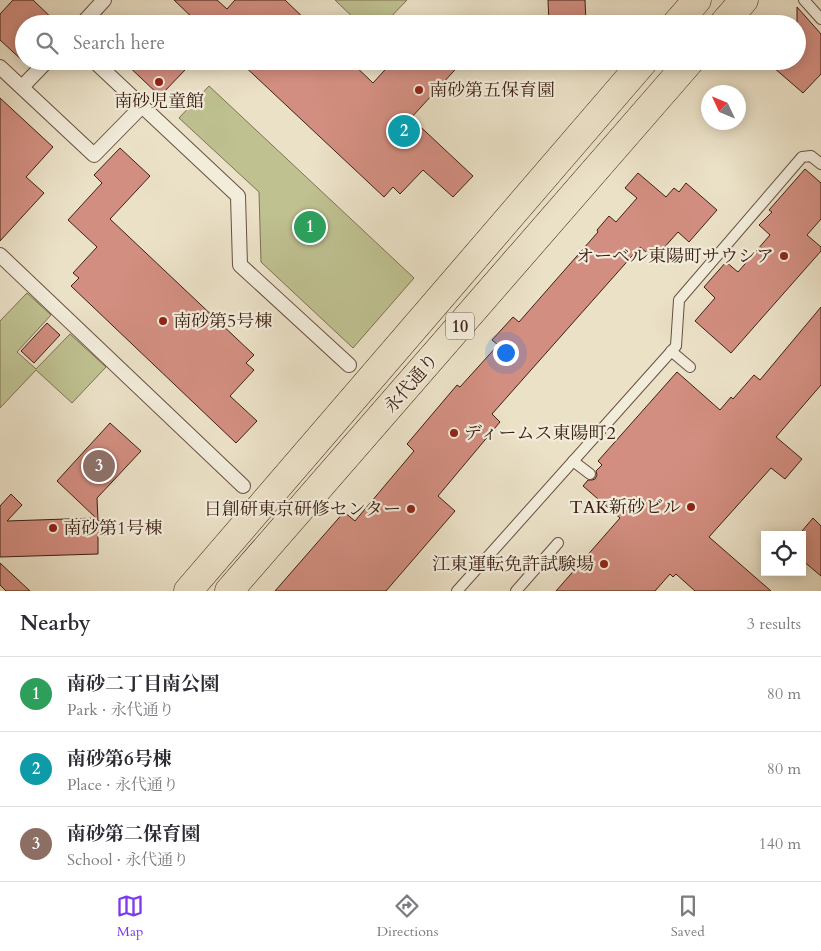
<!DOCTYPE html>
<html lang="en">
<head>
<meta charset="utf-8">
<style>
	:root { --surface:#fff; --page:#f2f2f3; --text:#2b2b33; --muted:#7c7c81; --line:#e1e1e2; --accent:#7c3aed }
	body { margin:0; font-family:Cardo,"Noto Serif JP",serif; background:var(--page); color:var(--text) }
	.controls { position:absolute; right:15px; bottom:15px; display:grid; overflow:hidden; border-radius:0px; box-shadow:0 2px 12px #0003 }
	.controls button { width:45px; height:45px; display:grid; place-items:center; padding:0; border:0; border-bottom:1px solid var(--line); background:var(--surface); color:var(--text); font:25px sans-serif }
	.compass { position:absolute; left:701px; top:85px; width:45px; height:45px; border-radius:50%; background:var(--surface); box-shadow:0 2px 12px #0003; rotate:314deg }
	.you { position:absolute; left:505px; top:352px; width:18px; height:18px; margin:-12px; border:4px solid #fff; border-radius:50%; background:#1a73e8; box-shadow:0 0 0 8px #1a73e833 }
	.badge { display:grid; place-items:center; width:32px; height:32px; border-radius:50%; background:var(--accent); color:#fff; font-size:16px; font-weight:700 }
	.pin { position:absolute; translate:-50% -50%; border:2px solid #fff; box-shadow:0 1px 5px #0006 }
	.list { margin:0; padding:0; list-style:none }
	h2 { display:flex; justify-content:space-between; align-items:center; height:65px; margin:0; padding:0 20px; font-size:21px }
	h2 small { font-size:16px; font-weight:400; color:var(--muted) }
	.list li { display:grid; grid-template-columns:32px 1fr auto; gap:15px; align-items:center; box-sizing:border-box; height:75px; padding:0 20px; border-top:1px solid var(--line) }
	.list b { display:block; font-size:19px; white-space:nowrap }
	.list p { margin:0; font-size:16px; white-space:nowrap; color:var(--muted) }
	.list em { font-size:16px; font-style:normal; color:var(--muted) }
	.icon { flex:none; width:28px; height:28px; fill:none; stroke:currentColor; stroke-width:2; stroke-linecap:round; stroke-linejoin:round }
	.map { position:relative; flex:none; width:821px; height:591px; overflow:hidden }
	.search { position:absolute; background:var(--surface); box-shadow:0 2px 12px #0003; left:15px; right:15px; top:15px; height:55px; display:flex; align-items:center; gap:12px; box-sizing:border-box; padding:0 18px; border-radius:28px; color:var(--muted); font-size:19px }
	.sheet { height:290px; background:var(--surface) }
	nav { display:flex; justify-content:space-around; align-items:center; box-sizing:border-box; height:70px; border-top:1px solid var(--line); background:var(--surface); font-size:14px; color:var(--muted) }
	nav a { display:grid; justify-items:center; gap:2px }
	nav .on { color:var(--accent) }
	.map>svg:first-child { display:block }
	.green { fill:#bfc191; stroke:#7e7052 }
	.building { fill:#d28e80; stroke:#3d2013 }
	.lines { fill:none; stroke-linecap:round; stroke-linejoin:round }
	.service-casing { stroke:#685040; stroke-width:12 }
	.pedestrian-casing { stroke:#685040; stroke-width:16 }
	.primary-casing { stroke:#3d2013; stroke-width:29 }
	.service { stroke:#f2ecdb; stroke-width:10 }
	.pedestrian { stroke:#f2ecdb; stroke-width:14 }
	.primary { stroke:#ebe1c7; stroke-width:28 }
	.poi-dot { fill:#8f2418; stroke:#f2ecdb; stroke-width:2 }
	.labels { text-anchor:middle; stroke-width:4.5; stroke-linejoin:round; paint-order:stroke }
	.shield { fill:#f2ecdb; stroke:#735d4f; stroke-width:1 }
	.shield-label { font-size:16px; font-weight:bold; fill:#3d2013 }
	.poi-label { font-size:18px; fill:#3d2013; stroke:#f2ecdb; text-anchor:start }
	.street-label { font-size:18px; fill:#3d2013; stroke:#f2ecdb }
</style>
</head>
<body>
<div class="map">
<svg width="821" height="591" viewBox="0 0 821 591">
	<rect width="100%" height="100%" fill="#ebe1c7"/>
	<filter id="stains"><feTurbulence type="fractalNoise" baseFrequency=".004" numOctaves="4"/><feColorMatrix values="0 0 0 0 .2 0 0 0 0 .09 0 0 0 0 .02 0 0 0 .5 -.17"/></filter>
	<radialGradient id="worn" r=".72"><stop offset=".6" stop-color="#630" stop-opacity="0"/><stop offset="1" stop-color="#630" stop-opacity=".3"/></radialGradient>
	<!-- green -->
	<g class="green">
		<polygon points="335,0 407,0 384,24 360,24"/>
		<polygon points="209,86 414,278 353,348 261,262 259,192 179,118"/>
		<polygon points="27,293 51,315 17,352 36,369 70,334 106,367 72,403 36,370 0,408 0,321"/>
	</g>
	<!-- building -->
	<g class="building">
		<polygon points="13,0 33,0 58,24 24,24 24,62 0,40 0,14"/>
		<polygon points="174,0 217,0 227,9 235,0 285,0 310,24 199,24"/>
		<polygon points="548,0 585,0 586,22 549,24"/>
		<polygon points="797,7 821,34 821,74 803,93 766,61 797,61"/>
		<polygon points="123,61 178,61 186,69 160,96"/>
		<polygon points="239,61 350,61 373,83 393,61 463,61 411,118 473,176 453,197 423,170 400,194 393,187 384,197"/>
		<polygon points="0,98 53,147 26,177 44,193 0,241"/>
		<polygon points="120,148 150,176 110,219 254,355 246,363 254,370 230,396 257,421 236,443 71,286 79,278 73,273 97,247 68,220 102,183 94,175"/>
		<polygon points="805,169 821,183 821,219 807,235 821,247 821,251 731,353 695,321 715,298 704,287 726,262 738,272 770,235 759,225 772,212 769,210"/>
		<polygon points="638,173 666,197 674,188 679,192 686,183 717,210 689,242 678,232 654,259 640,247 492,414 500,422 438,496 455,511 386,591 275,591 344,512 355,521 414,451 407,444 457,385 460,387 498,345 492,340 513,317 519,322 598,232 597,230 609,216 616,222 637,198 625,188"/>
		<polygon points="821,307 821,385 776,437 802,459 785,479 771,468 709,537 771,591 695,591 676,574 673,577 670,574 655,591 556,591 620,518 583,486 588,480 592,480 595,479 597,475 596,471 602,465 598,461 677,372 720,410 731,397 733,399 754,375 760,380"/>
		<polygon points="47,323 60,335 34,363 21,351"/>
		<polygon points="110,423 141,451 97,498 98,521 106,521 106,535 98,536 98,554 0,557 0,506 11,494 22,505 7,521 96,518 57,481"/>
		<polygon points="813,518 821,526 821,576 802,560 802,531"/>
		<polygon points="0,563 30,591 6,591 0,585"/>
	</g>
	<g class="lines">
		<!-- service casing -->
		<g class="service-casing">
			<g id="service">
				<polyline points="804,0 821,19"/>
				<polyline points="671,351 690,367"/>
				<polyline points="573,461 590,474"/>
				<polyline points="457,591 676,346 679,300 802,157 811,156 821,164"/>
				<polyline points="516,591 558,543"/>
			</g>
		</g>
		<!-- pedestrian casing -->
		<g class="pedestrian-casing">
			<g id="pedestrian">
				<polyline points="82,24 104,0"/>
				<polyline points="94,61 238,196 240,265 349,365"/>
				<polyline points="0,67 94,155 142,106"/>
				<polyline points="22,87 47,61"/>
				<polyline points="0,255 243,486"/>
			</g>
		</g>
		<!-- primary casing -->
		<g class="primary-casing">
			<g id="primary">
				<polyline points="676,24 697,0"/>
				<polyline points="723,24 744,0"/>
				<polyline points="188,591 644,61"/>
				<polyline points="229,591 690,61"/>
			</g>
		</g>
		<!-- service -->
		<use href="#service" class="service"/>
		<!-- pedestrian -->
		<use href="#pedestrian" class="pedestrian"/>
		<!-- primary -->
		<use href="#primary" class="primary"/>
	</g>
	<!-- markers -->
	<g class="poi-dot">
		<circle cx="159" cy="82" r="5"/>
		<circle cx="419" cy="90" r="5"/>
		<circle cx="784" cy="256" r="5"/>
		<circle cx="163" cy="321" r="5"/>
		<circle cx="454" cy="433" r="5"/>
		<circle cx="691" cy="507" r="5"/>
		<circle cx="411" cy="509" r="5"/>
		<circle cx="53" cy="528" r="5"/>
		<circle cx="604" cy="564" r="5"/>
	</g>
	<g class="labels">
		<!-- shield labels -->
		<rect class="shield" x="446" y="312.5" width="28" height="27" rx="4"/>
		<g class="shield-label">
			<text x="460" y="332">10</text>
		</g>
		<!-- poi labels -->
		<g class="poi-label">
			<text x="429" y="96">南砂第五保育園</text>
			<text x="159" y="107" text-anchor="middle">南砂児童館</text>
			<text x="774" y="262" text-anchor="end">オーベル東陽町サウシア</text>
			<text x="173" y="327">南砂第5号棟</text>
			<text x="464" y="439">ディームス東陽町2</text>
			<text x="681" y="513" text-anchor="end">TAK新砂ビル</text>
			<text x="401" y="515" text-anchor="end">日創研東京研修センター</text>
			<text x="63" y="534">南砂第1号棟</text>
			<text x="594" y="570" text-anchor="end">江東運転免許試験場</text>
		</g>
		<!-- street labels -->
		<g class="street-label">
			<text transform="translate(411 383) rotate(-49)" y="6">永代通り</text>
		</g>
	</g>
	<rect width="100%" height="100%" filter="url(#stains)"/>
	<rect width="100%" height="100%" fill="url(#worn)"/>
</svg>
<div class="controls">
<button><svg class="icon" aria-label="locate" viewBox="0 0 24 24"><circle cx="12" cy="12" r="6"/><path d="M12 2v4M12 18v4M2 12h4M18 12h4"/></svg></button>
</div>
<svg class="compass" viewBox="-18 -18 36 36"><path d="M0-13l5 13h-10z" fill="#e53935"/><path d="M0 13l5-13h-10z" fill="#7c7c81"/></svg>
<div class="you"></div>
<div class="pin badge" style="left:310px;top:227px;background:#2e9e5b">1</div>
<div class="pin badge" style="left:404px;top:131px;background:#0f9aa8">2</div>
<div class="pin badge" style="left:99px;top:466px;background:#8d6e63">3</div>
<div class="search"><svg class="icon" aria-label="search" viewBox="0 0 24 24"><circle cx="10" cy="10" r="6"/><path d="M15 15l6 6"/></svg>Search here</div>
</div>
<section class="sheet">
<h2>Nearby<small>3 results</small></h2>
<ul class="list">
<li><span class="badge" style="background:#2e9e5b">1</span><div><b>南砂二丁目南公園</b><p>Park · 永代通り</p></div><em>80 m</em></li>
<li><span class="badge" style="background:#0f9aa8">2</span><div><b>南砂第6号棟</b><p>Place · 永代通り</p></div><em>80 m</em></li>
<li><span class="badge" style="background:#8d6e63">3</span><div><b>南砂第二保育園</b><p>School · 永代通り</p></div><em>140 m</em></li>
</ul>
</section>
<nav>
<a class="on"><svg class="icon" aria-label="map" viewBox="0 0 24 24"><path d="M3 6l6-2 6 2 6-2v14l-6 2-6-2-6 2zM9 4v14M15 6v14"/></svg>Map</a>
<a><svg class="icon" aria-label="directions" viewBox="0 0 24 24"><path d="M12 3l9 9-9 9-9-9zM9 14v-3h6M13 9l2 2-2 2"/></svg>Directions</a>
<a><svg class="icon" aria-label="saved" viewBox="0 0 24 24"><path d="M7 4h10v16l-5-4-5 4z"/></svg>Saved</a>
</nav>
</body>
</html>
